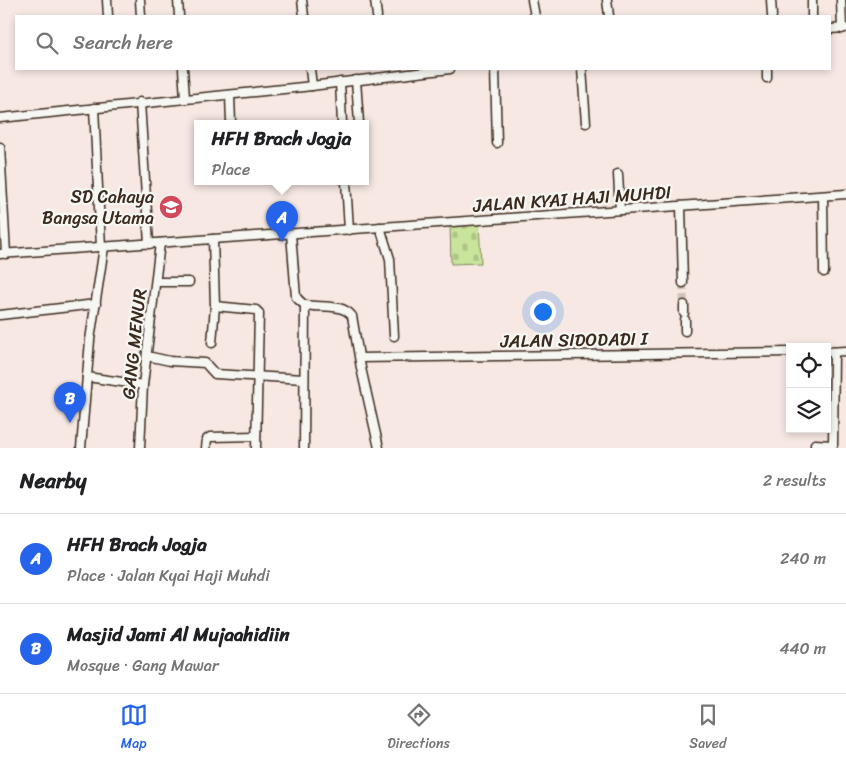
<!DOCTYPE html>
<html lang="en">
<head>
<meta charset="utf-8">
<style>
	:root { --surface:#fff; --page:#f6f6f6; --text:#202124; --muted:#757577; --line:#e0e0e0; --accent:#2563eb }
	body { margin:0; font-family:Sriracha,sans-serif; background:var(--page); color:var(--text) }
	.controls { position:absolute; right:15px; bottom:15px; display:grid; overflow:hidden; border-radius:0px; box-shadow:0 2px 8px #0003 }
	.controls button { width:45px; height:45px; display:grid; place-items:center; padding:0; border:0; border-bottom:1px solid var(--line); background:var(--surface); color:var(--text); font:25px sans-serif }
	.you { position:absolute; left:542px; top:311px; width:18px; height:18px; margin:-12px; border:4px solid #fff; border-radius:50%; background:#1a73e8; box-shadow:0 0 0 8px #1a73e833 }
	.badge { display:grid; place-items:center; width:32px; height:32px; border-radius:50%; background:var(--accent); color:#fff; font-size:16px; font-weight:700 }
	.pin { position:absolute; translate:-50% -41px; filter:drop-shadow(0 1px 2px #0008) }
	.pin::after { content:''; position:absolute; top:26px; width:18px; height:15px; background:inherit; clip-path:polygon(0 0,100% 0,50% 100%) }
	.popup { position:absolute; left:194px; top:120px; width:175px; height:65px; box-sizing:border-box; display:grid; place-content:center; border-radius:0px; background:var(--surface); filter:drop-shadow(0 1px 4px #0005); font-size:16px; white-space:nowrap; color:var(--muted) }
	.popup b { font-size:19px; color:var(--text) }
	.popup::after { content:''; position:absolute; left:50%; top:100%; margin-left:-10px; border:10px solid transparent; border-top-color:var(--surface) }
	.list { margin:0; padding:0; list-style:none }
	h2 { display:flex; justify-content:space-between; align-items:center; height:65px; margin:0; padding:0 20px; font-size:21px }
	h2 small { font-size:16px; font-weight:400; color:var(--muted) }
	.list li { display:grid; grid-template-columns:32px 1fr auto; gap:15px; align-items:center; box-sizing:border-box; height:90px; padding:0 20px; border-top:1px solid var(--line) }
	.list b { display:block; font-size:19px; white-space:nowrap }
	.list p { margin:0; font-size:16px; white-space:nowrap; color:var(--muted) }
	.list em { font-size:16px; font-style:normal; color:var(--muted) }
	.icon { flex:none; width:28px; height:28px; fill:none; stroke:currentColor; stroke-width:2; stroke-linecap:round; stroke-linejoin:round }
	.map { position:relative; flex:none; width:846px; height:448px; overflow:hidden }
	.search { position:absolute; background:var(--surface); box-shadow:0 2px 8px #0003; left:15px; right:15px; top:15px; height:55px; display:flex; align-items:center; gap:12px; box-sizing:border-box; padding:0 18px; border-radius:0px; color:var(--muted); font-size:19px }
	.sheet { height:245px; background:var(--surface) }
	nav { display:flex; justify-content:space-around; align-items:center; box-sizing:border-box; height:70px; border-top:1px solid var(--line); background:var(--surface); font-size:14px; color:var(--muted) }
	nav a { display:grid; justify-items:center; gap:2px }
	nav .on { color:var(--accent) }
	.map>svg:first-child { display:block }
	.cemetery { fill:url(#cemetery-stones); stroke:#82875c }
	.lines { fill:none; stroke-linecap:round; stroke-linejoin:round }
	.minor-tunnel { stroke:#d1c2bc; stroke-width:8; stroke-dasharray:8 4; stroke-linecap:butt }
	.minor-casing { stroke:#3b2a1e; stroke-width:11 }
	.minor { stroke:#f6f6f2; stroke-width:8 }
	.labels { text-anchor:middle; stroke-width:4.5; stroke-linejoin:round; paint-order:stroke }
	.poi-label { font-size:18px; fill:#3b2a1e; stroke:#f6f6f2; text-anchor:end }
	.street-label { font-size:18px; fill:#3b2a1e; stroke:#f6f6f2 }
</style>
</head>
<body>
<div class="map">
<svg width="846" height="448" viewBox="0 0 846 448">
	<defs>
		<pattern id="cemetery-stones" width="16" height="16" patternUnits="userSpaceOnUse" patternTransform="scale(1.25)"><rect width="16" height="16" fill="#c9e49b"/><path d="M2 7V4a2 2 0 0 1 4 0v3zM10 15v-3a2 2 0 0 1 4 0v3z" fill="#aec485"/></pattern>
	</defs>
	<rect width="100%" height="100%" fill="#f7e8e3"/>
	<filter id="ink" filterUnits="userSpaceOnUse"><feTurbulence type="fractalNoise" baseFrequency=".02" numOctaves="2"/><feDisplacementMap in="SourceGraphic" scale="10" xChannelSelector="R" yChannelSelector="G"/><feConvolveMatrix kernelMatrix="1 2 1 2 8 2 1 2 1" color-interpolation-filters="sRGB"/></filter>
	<g filter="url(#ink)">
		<!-- cemetery -->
		<polygon class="cemetery" points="479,222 481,263 451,264 450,223"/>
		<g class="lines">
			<!-- minor-tunnel -->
			<polyline class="minor-tunnel" points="683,283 684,305"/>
			<!-- minor casing -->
			<g class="minor-casing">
				<g id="minor">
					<polyline points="107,0 108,16"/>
					<polyline points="140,0 141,16"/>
					<polyline points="178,0 179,16"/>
					<polyline points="302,0 304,16"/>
					<polyline points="375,0 377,16"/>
					<polyline points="532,0 535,16"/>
					<polyline points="607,0 609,16"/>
					<polyline points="771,0 772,16"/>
					<polyline points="812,0 812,16"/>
					<polyline points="841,0 842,29"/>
					<polyline points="830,29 845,28"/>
					<polyline points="183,69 185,98"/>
					<polyline points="310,69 312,86"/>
					<polyline points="495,69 497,143"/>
					<polyline points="582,69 586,123"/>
					<polyline points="767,69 767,78"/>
					<polyline points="356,80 359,123"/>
					<polyline points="340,82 342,123"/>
					<polyline points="230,95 231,123"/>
					<polyline points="140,102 149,244"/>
					<polyline points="94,108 101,247"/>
					<polyline points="0,118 303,87 450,69"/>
					<polyline points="0,147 6,254"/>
					<polyline points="618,174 620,210"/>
					<polyline points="346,181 349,230"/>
					<polyline points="823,196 824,272"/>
					<polyline points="681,206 683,283"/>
					<polyline points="380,227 390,259 394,336"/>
					<path d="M291,234L296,297C299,300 302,304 306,305C320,308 342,303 352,316L361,368L379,448"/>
					<polyline points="0,254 846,194"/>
					<polyline points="156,282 189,282"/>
					<polyline points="684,305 684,313"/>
					<polyline points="215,306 256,310 259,313 256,448"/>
					<polyline points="0,315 96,304"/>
					<polyline points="685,320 685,331"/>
					<polyline points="212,343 215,306 213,239"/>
					<polyline points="827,352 846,351"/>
					<polyline points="147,356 170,361 205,363 215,374 304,379"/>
					<polyline points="360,358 790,352"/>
					<polyline points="87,377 143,385"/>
					<polyline points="81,448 90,340 104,247"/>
					<polyline points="140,448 143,385 160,243"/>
					<polyline points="206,448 207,439 210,437 256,436"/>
					<polyline points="304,448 305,305"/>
					<polyline points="815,448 815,444 833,445 834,352"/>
				</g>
			</g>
			<!-- minor -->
			<use href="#minor" class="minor"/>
		</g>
	</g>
	<!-- icons -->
	<defs>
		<g id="school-disc" transform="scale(1.25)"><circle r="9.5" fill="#d1495b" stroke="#f6f6f2"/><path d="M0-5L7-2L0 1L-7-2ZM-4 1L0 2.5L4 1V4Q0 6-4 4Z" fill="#fff"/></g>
	</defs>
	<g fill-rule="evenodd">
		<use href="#school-disc" x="171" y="207"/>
	</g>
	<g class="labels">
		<!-- poi labels -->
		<g class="poi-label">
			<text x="154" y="203">SD Cahaya<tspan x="154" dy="21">Bangsa Utama</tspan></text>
		</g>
		<!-- street labels -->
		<g class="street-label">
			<text transform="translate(572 199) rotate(-4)" y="6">JALAN KYAI HAJI MUHDI</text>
			<text transform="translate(574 340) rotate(-1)" y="6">JALAN SIDODADI I</text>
			<text transform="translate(134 344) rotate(-84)" y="6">GANG MENUR</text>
		</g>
	</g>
</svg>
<div class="controls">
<button><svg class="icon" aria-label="locate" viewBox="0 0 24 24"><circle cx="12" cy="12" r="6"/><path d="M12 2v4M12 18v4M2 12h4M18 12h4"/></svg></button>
<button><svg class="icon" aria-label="layers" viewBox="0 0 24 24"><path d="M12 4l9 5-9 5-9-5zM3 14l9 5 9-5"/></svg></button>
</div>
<div class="you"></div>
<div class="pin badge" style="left:282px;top:242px">A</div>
<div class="popup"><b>HFH Brach Jogja</b>Place</div>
<div class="pin badge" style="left:70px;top:423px">B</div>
<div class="search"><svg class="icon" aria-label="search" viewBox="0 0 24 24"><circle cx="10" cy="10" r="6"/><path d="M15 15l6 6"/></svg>Search here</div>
</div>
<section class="sheet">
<h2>Nearby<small>2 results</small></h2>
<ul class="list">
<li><span class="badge">A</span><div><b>HFH Brach Jogja</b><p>Place · Jalan Kyai Haji Muhdi</p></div><em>240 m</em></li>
<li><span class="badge">B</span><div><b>Masjid Jami Al Mujaahidiin</b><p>Mosque · Gang Mawar</p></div><em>440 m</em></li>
</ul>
</section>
<nav>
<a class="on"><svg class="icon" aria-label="map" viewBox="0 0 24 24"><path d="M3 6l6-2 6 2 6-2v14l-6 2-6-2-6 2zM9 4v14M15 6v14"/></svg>Map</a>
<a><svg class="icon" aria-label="directions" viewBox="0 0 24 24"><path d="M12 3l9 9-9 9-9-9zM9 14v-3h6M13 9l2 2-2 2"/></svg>Directions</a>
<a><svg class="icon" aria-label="saved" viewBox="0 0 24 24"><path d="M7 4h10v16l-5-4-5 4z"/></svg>Saved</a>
</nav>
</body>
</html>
